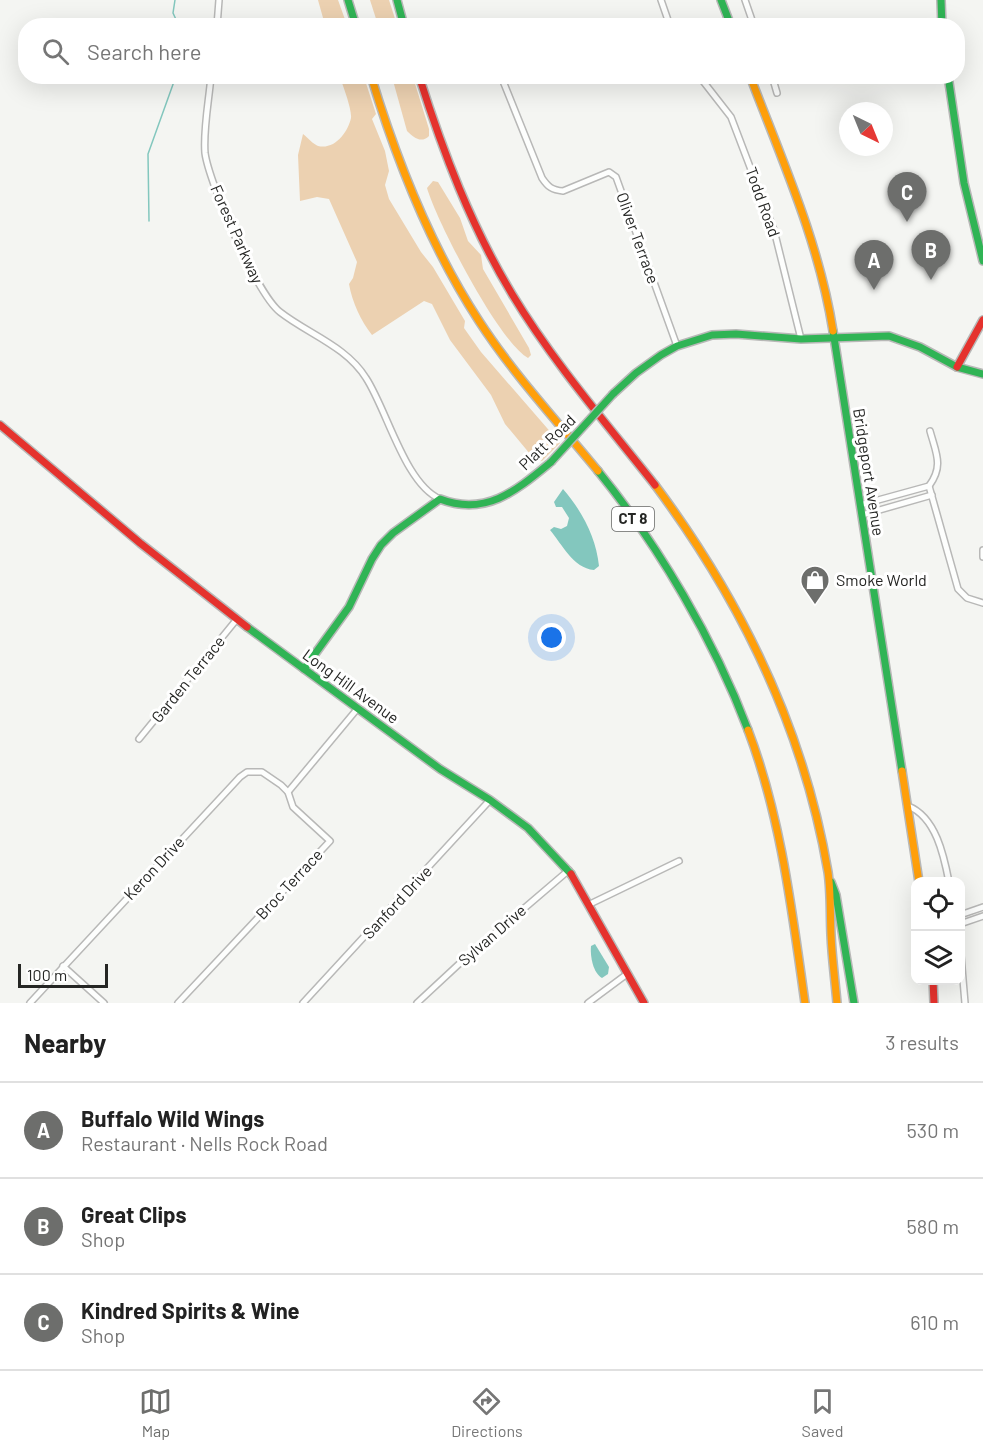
<!DOCTYPE html>
<html lang="en">
<head>
<meta charset="utf-8">
<style>
	:root { --surface:#fff; --page:#f2f2f2; --text:#222; --muted:#767676; --line:#e0e0e0; --accent:#6d6e6c }
	body { margin:0; font-family:Barlow,sans-serif; background:var(--page); color:var(--text) }
	.controls { position:absolute; right:18px; bottom:18px; display:grid; overflow:hidden; border-radius:12px; box-shadow:0 6px 24px #0002 }
	.controls button { width:54px; height:54px; display:grid; place-items:center; padding:0; border:0; border-bottom:2px solid var(--line); background:var(--surface); color:var(--text); font:30px sans-serif }
	.compass { position:absolute; left:839px; top:102px; width:54px; height:54px; border-radius:50%; background:var(--surface); box-shadow:0 6px 24px #0002; rotate:137deg }
	.scale { position:absolute; left:18px; bottom:15px; width:90px; box-sizing:border-box; padding-left:6px; border:3px solid #252624; border-top:0; font-size:16px; line-height:21px; white-space:nowrap; color:#252624; -webkit-text-stroke:4px #fff; paint-order:stroke }
	.you { position:absolute; left:552px; top:638px; width:21px; height:21px; margin:-15px; border:4px solid #fff; border-radius:50%; background:#1a73e8; box-shadow:0 0 0 9px #1a73e833 }
	.badge { display:grid; place-items:center; width:39px; height:39px; border-radius:50%; background:var(--accent); color:#fff; font-size:20px; font-weight:700 }
	.pin { position:absolute; translate:-50% -50px; filter:drop-shadow(0 2px 3px #0008) }
	.pin::after { content:''; position:absolute; top:32px; width:21px; height:18px; background:inherit; clip-path:polygon(0 0,100% 0,50% 100%) }
	.list { margin:0; padding:0; list-style:none }
	h2 { display:flex; justify-content:space-between; align-items:center; height:78px; margin:0; padding:0 24px; font-size:26px }
	h2 small { font-size:20px; font-weight:400; color:var(--muted) }
	.list li { display:grid; grid-template-columns:39px 1fr auto; gap:18px; align-items:center; box-sizing:border-box; height:96px; padding:0 24px; border-top:2px solid var(--line) }
	.list b { display:block; font-size:22px; white-space:nowrap }
	.list p { margin:0; font-size:20px; white-space:nowrap; color:var(--muted) }
	.list em { font-size:20px; font-style:normal; color:var(--muted) }
	.icon { flex:none; width:33px; height:33px; fill:none; stroke:currentColor; stroke-width:2; stroke-linecap:round; stroke-linejoin:round }
	.map { position:relative; flex:none; width:983px; height:1003px; overflow:hidden }
	.search { position:absolute; background:var(--surface); box-shadow:0 6px 24px #0002; left:18px; right:18px; top:18px; height:66px; display:flex; align-items:center; gap:15px; box-sizing:border-box; padding:0 21px; border-radius:24px; color:var(--muted); font-size:22px }
	.sheet { height:366px; background:var(--surface) }
	nav { display:flex; justify-content:space-around; align-items:center; box-sizing:border-box; height:84px; border-top:2px solid var(--line); background:var(--surface); font-size:16px; color:var(--muted) }
	nav a { display:grid; justify-items:center; gap:3px }
	nav .on { color:var(--accent) }
	.map>svg:first-child { display:block }
	.forest { fill:#ecd1b1 }
	.water { fill:#83c7be }
	.lines { fill:none; stroke-linecap:round; stroke-linejoin:round }
	.stream { stroke:#83c7be; stroke-width:1.5 }
	.street-casing { stroke:#b8b8b7; stroke-width:8 }
	.fast-casing { stroke:#b8b8b7; stroke-width:10 }
	.slow-casing { stroke:#b8b8b7; stroke-width:10 }
	.jam-casing { stroke:#b8b8b7; stroke-width:10 }
	.street { stroke:#fdfefd; stroke-width:5 }
	.fast { stroke:#30b455; stroke-width:7 }
	.slow { stroke:#ff9f0a; stroke-width:7 }
	.jam { stroke:#e5322d; stroke-width:7 }
	.fast-bridge-casing { stroke:#b8b8b7; stroke-width:10; stroke-linecap:butt }
	.fast-bridge { stroke:#30b455; stroke-width:7 }
	.labels { text-anchor:middle; stroke-width:6; stroke-linejoin:round; paint-order:stroke }
	.shield { fill:#fff; stroke:#666766; stroke-width:1.5 }
	.shield-label { font-size:15px; font-weight:bold; fill:#252624 }
	.street-label { font-size:16px; fill:#252624; stroke:#fff }
	.poi-label { font-size:16px; fill:#252624; stroke:#fff; text-anchor:start }
</style>
</head>
<body>
<div class="map">
<svg width="983" height="1003" viewBox="0 0 983 1003">
	<rect width="100%" height="100%" fill="#f4f5f2"/>
	<!-- forest -->
	<g class="forest">
		<polygon points="318,0 338,0 347,25 325,25"/>
		<polygon points="370,0 389,0 397,25 378,25"/>
		<path d="M340,77H364L376,114L372,119L385,151L389,171L385,185L389,199L421,252L433,267L465,321L464,328L481,352L560,443L542,461L535,460L505,424L491,395L450,340L432,304L424,301L372,335C361,321 352,302 349,284L353,278L357,262L329,199L317,197L300,201L298,155L303,134C308,138 313,144 318,146C335,150 348,132 351,118C352,109 343,86 340,77Z"/>
		<path d="M392,77H413L429,129V136C421,144 413,137 407,131Z"/>
		<path d="M433,181L438,182L460,218L468,241L481,255L483,269L529,348L531,355L528,358C499,342 437,222 427,188Z"/>
	</g>
	<!-- water -->
	<g class="water">
		<path d="M563,489C582,511 596,537 599,566L594,570C573,568 562,544 550,530L554,527L561,529L567,526L569,518L562,507H556L554,502Z"/>
		<path d="M595,944L609,967L608,974L602,978C593,973 590,956 591,946Z"/>
	</g>
	<g class="lines">
		<!-- stream -->
		<g class="stream">
			<polyline points="175,0 173,13 179,26"/>
			<polyline points="149,221 148,154 176,76"/>
		</g>
		<!-- street casing -->
		<g class="street-casing">
			<g id="street">
				<polyline points="661,0 670,26"/>
				<polyline points="745,0 754,26"/>
				<polyline points="217,26 219,0"/>
				<path d="M211,76C209,100 203,130 205,153C209,183 257,294 280,312C308,334 346,346 366,378C387,410 405,484 440,499"/>
				<path d="M501,76L542,178C548,187 552,190 563,191L609,172L616,177L677,346"/>
				<polyline points="699,76 731,117 774,230 801,339"/>
				<polyline points="772,76 777,93"/>
				<polyline points="929,486 958,589 967,598 983,603"/>
				<path d="M860,505L929,486C944,466 936,453 930,431"/>
				<polyline points="862,515 932,495"/>
				<polyline points="983,550 983,557"/>
				<polyline points="139,739 237,619"/>
				<polyline points="288,792 358,708"/>
				<path d="M908,806C936,817 944,856 949,882"/>
				<polyline points="588,905 679,861"/>
				<polyline points="960,915 983,907"/>
				<polyline points="960,924 983,916"/>
				<polyline points="960,944 965,1003"/>
				<polyline points="63,966 104,1003"/>
				<polyline points="30,1003 240,777 247,772 262,772 281,785 288,792 293,807 330,841 178,1003"/>
				<polyline points="303,1003 490,800"/>
				<polyline points="417,1003 459,964 569,870"/>
				<polyline points="588,1003 627,974"/>
			</g>
		</g>
		<!-- fast casing -->
		<g class="fast-casing">
			<g id="fast">
				<polyline points="348,0 356,26"/>
				<polyline points="397,0 404,26"/>
				<polyline points="721,0 731,26"/>
				<polyline points="941,0 942,26"/>
				<polyline points="948,76 964,183 983,261"/>
				<polyline points="833,331 902,771"/>
				<polyline points="613,394 636,373 661,355 677,346 712,335 736,334 801,339 889,336 920,347 957,367 983,374"/>
				<path d="M598,471C659,546 714,640 748,730"/>
				<polyline points="247,627 440,769 490,800 528,828 571,874"/>
				<path d="M304,669L349,607L372,559L381,545L393,533L440,499C486,517 517,490 551,462"/>
				<polyline points="831,882 836,895 854,1003"/>
			</g>
		</g>
		<!-- slow casing -->
		<g class="slow-casing">
			<g id="slow">
				<path d="M371,76C397,162 430,246 479,321C514,375 558,422 598,471"/>
				<path d="M750,76C782,160 819,242 833,331"/>
				<path d="M655,485C740,599 804,730 828,872C831,892 830,914 831,935C832,958 835,980 837,1003"/>
				<path d="M748,730C781,817 792,911 805,1003"/>
				<polyline points="902,771 919,882"/>
			</g>
		</g>
		<!-- jam casing -->
		<g class="jam-casing">
			<g id="jam">
				<path d="M419,76C443,152 471,226 512,294C553,362 606,423 655,485"/>
				<polyline points="957,367 983,320"/>
				<polyline points="0,425 140,543 247,627"/>
				<polyline points="571,874 644,1003"/>
				<polyline points="933,980 934,1003"/>
			</g>
		</g>
		<!-- street -->
		<use href="#street" class="street"/>
		<!-- fast -->
		<use href="#fast" class="fast"/>
		<!-- slow -->
		<use href="#slow" class="slow"/>
		<!-- jam -->
		<use href="#jam" class="jam"/>
		<!-- fast-bridge casing -->
		<g class="fast-bridge-casing">
			<polyline id="fast-bridge" points="551,462 613,394"/>
		</g>
		<!-- fast-bridge -->
		<use href="#fast-bridge" class="fast-bridge"/>
	</g>
	<!-- icons -->
	<defs>
		<g id="shop-pin" transform="scale(1.5)"><path d="M0 17L-7.5 6A9.5 9.5 0 1 1 7.5 6Z" fill="#6d6e6c" stroke="#fff"/><path d="M-5-2.5h2.3a2.7 3.5 0 0 1 5.4 0H5L5.5 6h-11ZM-1.5-2.5h3a1.5 2.3 0 0 0-3 0Z" fill="#fff"/></g>
	</defs>
	<g fill-rule="evenodd">
		<use href="#shop-pin" x="815" y="580"/>
	</g>
	<g class="labels">
		<!-- shield labels -->
		<rect class="shield" x="612" y="507" width="42" height="24" rx="4.5"/>
		<g class="shield-label">
			<text x="633" y="524">CT 8</text>
		</g>
		<!-- street labels -->
		<g class="street-label">
			<text transform="translate(763 202) rotate(70)" y="6">Todd Road</text>
			<text transform="translate(237 234) rotate(66)" y="6">Forest Parkway</text>
			<text transform="translate(638 238) rotate(70)" y="6">Oliver Terrace</text>
			<text transform="translate(547 442) rotate(-44)" y="6">Platt Road</text>
			<text transform="translate(869 472) rotate(81)" y="6">Bridgeport Avenue</text>
			<text transform="translate(188 679) rotate(-51)" y="6">Garden Terrace</text>
			<text transform="translate(351 686) rotate(36)" y="6">Long Hill Avenue</text>
			<text transform="translate(154 868) rotate(-47)" y="6">Keron Drive</text>
			<text transform="translate(289 884) rotate(-47)" y="6">Broc Terrace</text>
			<text transform="translate(397 902) rotate(-47)" y="6">Sanford Drive</text>
			<text transform="translate(492 935) rotate(-41)" y="6">Sylvan Drive</text>
		</g>
		<!-- poi labels -->
		<g class="poi-label">
			<text x="836" y="586">Smoke World</text>
		</g>
	</g>
</svg>
<div class="controls">
<button><svg class="icon" aria-label="locate" viewBox="0 0 24 24"><circle cx="12" cy="12" r="6"/><path d="M12 2v4M12 18v4M2 12h4M18 12h4"/></svg></button>
<button><svg class="icon" aria-label="layers" viewBox="0 0 24 24"><path d="M12 4l9 5-9 5-9-5zM3 14l9 5 9-5"/></svg></button>
</div>
<svg class="compass" viewBox="-18 -18 36 36"><path d="M0-13l5 13h-10z" fill="#e53935"/><path d="M0 13l5-13h-10z" fill="#767676"/></svg>
<div class="scale">100 m</div>
<div class="you"></div>
<div class="pin badge" style="left:874px;top:290px">A</div>
<div class="pin badge" style="left:931px;top:280px">B</div>
<div class="pin badge" style="left:907px;top:222px">C</div>
<div class="search"><svg class="icon" aria-label="search" viewBox="0 0 24 24"><circle cx="10" cy="10" r="6"/><path d="M15 15l6 6"/></svg>Search here</div>
</div>
<section class="sheet">
<h2>Nearby<small>3 results</small></h2>
<ul class="list">
<li><span class="badge">A</span><div><b>Buffalo Wild Wings</b><p>Restaurant · Nells Rock Road</p></div><em>530 m</em></li>
<li><span class="badge">B</span><div><b>Great Clips</b><p>Shop</p></div><em>580 m</em></li>
<li><span class="badge">C</span><div><b>Kindred Spirits &amp; Wine</b><p>Shop</p></div><em>610 m</em></li>
</ul>
</section>
<nav>
<a class="on"><svg class="icon" aria-label="map" viewBox="0 0 24 24"><path d="M3 6l6-2 6 2 6-2v14l-6 2-6-2-6 2zM9 4v14M15 6v14"/></svg>Map</a>
<a><svg class="icon" aria-label="directions" viewBox="0 0 24 24"><path d="M12 3l9 9-9 9-9-9zM9 14v-3h6M13 9l2 2-2 2"/></svg>Directions</a>
<a><svg class="icon" aria-label="saved" viewBox="0 0 24 24"><path d="M7 4h10v16l-5-4-5 4z"/></svg>Saved</a>
</nav>
</body>
</html>
